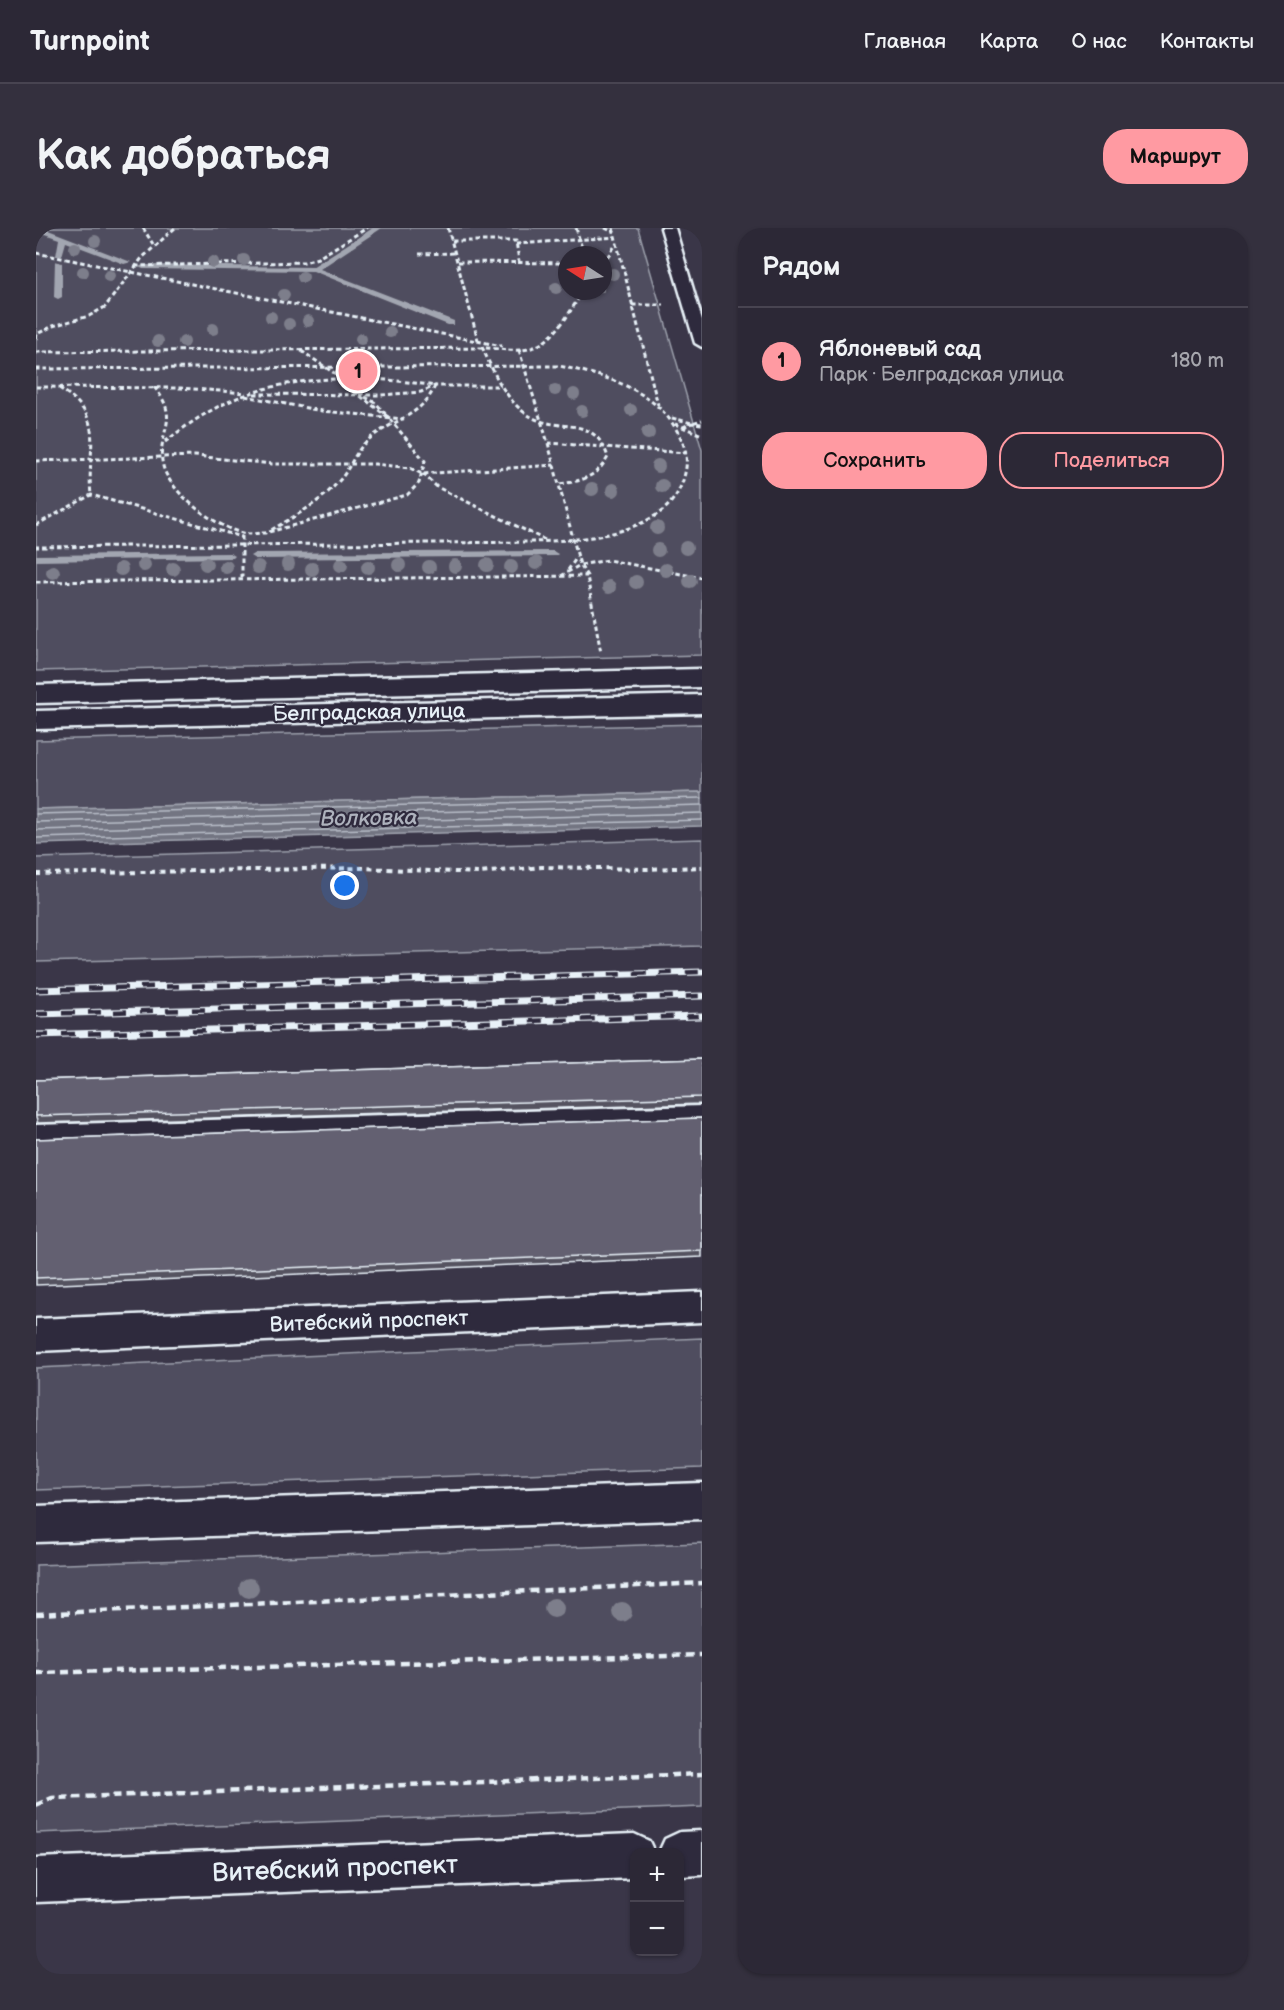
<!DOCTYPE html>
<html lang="ru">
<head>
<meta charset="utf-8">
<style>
	:root { --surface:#2c2836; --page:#34303e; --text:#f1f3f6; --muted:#a6a6ad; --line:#484451; --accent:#ff9aa2 }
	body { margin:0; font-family:"Balsamiq Sans",sans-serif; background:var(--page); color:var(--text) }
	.controls { position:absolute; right:18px; bottom:18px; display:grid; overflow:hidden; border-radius:12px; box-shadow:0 2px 4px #0004 }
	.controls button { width:54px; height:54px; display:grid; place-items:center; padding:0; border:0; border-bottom:2px solid var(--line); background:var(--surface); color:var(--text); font:30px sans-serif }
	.compass { position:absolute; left:522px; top:18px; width:54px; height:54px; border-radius:50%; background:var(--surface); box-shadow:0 2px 4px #0004; rotate:282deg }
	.you { position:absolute; left:309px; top:658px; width:21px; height:21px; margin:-15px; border:4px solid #fff; border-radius:50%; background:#1a73e8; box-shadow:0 0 0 9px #1a73e833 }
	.badge { display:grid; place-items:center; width:39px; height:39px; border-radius:50%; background:var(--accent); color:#111; font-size:20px; font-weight:700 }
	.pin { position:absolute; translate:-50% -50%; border:3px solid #fff; box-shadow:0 2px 6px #0006 }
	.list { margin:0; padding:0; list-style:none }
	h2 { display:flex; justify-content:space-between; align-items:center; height:78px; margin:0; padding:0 24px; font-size:26px }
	h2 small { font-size:20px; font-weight:400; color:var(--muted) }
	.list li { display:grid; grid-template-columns:39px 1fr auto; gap:18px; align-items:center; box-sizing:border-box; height:108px; padding:0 24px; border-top:2px solid var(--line) }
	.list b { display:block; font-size:22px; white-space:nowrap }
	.list p { margin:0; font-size:20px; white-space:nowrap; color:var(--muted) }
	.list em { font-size:20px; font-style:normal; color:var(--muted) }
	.actions { display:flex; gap:12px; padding:18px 24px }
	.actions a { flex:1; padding:14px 0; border:2px solid var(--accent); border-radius:24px; text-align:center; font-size:21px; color:var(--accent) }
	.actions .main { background:var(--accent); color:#111 }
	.map { position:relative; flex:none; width:666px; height:1746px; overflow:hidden; border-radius:24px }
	header { display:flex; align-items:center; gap:36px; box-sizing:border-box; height:84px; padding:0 30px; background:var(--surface); border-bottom:2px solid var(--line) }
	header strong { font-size:28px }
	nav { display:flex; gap:33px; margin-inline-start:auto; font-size:21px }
	.intro { display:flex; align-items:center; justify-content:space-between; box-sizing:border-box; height:144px; padding:0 36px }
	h1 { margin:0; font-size:42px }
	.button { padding:15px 27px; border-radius:24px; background:var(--accent); color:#111; font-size:21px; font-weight:700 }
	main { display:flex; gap:36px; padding:0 36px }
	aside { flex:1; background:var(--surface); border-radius:24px; box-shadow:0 2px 4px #0004 }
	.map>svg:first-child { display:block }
	.green { fill:#504e5f; stroke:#9ca0ac; stroke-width:1.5; fill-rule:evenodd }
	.water { fill:#737482; stroke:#a2a6b1; stroke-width:1.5 }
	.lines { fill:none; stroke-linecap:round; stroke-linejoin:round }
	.shore { stroke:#b9bfc9; stroke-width:1.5 }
	.stream { fill:#a2a6b1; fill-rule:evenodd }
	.lane-casing { stroke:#e8f1f8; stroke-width:5 }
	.street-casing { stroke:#e8f1f8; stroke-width:5 }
	.secondary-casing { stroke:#e8f1f8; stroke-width:5 }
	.primary-casing { stroke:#e8f1f8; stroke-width:5 }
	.path-far2 { stroke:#e8f1f8; stroke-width:3; stroke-dasharray:4.5 3; stroke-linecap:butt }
	.path-far1 { stroke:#e8f1f8; stroke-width:4; stroke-dasharray:5 4.5; stroke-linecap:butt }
	.path { stroke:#e8f1f8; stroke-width:4.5; stroke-dasharray:8 5; stroke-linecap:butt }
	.lane { fill:#2f2a3d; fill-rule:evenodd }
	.street { fill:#2f2a3d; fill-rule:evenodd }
	.secondary { fill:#2f2a3d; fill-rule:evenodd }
	.primary { fill:#2f2a3d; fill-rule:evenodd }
	.rail-casing { stroke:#e8f1f8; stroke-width:7 }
	.rail { stroke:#2f2a3d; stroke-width:4.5; stroke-dasharray:13; stroke-linecap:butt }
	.tree { fill:#7d7e8b }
	.wall { fill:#555361; stroke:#e8f1f8; stroke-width:1.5 }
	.building { fill:#636171; stroke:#e8f1f8; stroke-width:1.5 }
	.labels { text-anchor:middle; stroke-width:4.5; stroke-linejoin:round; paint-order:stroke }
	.street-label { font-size:21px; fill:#e8f1f8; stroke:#2f2a3d }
	.water-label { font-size:22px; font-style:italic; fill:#aeb2bd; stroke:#2f2a3d }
	.near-street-label { font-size:26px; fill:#e8f1f8; stroke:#2f2a3d }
</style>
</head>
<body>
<header>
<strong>Turnpoint</strong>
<nav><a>Главная</a><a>Карта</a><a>О нас</a><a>Контакты</a></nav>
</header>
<div class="intro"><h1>Как добраться</h1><a class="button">Маршрут</a></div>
<main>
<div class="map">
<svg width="666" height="1746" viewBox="0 0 666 1746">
	<rect width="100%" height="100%" fill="#3a3648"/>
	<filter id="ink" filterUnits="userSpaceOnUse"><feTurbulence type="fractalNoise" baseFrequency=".0167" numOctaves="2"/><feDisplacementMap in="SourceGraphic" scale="12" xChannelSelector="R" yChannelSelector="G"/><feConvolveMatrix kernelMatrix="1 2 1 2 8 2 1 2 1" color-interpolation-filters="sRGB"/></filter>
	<g filter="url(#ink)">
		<!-- green -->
		<g class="green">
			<path d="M0,0H602L666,222V427L0,443ZM531,27H567V63H531Z"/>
			<polygon points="666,496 666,564 0,581 0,512"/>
			<polygon points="666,611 666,718 0,734 0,630"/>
			<polygon points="666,1110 666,1240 0,1262 0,1140"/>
			<polygon points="666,1315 666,1579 0,1605 0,1337"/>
		</g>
		<!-- water -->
		<polygon class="water" points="666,564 666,598 0,616 0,581"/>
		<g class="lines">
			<!-- shore -->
			<g class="shore">
				<polyline points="0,586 666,570"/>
				<polyline points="0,594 666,577"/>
				<polyline points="0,602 666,585"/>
				<polyline points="0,610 666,592"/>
			</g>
			<!-- stream -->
			<g class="stream">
				<polygon points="0,0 7,0 95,34 88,36 30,14 26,28 20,28 23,11 0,3"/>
				<polygon points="337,0 346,0 284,41 418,93 418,97 412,97 277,43 107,41 103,39 107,37 276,39"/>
				<polygon points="19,33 26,35 26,69 22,71 18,69"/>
				<polygon points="517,323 522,326 520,328 219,331 214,328 219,325"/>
				<polygon points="194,325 199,328 197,330 0,333 0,327"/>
			</g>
			<!-- lane casing -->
			<g class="lane-casing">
				<g id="lane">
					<polygon points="625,0 639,0 666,92 666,119 659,115"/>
					<polygon points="666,878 666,894 0,915 0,897"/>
				</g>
			</g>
			<!-- street casing -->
			<g class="street-casing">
				<g id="street">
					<polygon points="666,1603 666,1647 644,1648 644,1624 623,1624 629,1611 644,1604"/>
					<polygon points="598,1606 613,1613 618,1624 598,1624 598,1650 0,1674 0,1630"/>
				</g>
			</g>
			<!-- secondary casing -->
			<g class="secondary-casing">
				<g id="secondary">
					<polygon points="666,441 666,459 0,475 0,457"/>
					<polygon points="666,467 666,485 0,501 0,483"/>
				</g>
			</g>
			<!-- primary casing -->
			<g class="primary-casing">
				<g id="primary">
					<polygon points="666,1064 666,1094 0,1123 0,1091"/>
					<polygon points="666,1255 666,1291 0,1314 0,1278"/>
				</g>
			</g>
			<!-- path-far2 -->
			<g class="path-far2">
				<polyline points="107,0 117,16"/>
				<polyline points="412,0 442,112"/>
				<polyline points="540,0 548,27"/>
				<polyline points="569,0 579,5"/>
				<polyline points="577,0 622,177"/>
				<polyline points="416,13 480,13 483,33"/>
				<polyline points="480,16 580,9"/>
				<polyline points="0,25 466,118"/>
				<polyline points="383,26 419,25"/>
				<polyline points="422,34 531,35"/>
				<polyline points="567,35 581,15"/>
				<polyline points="99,38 268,34 282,30 331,0"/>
				<polyline points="596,77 628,77"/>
				<polyline points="0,111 1,106 17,98 53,88 69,79 106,30 139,0"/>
				<path d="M446,119C457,143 469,172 492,187C523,207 557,184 572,229C561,249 544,254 522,256"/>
				<polyline points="483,122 512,215 544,337 551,348 565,425"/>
				<path d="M0,124L447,120C459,120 472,123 485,122C516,120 532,86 547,63"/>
				<path d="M0,141L523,138C567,147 616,160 640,201C648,214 653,229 649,245C646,259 638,274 626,283C591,309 540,312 498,314L0,319"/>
				<polyline points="0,159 145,160 210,165"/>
				<path d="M118,159C147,193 119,204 127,238C134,265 180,299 206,305C213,307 221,305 229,305L371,267L383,255L389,233L352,189L319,164L310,153L264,122"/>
				<path d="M23,160C72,190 50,219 55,267"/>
				<polyline points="218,166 345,167 385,164 399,158 465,158"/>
				<polyline points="209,168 286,183 368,191"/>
				<polyline points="329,169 340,175 352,189"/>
				<polyline points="636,190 656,195 666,192"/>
				<polyline points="639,196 666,207"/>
				<polyline points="647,199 656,195 666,196"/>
				<path d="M129,214C154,194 182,176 212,166C270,146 340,148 399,158C386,189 355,192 332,212C319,223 314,241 303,253C284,275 259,288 235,302"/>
				<polyline points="512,215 651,225"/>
				<polyline points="0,233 159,228 236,236 339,236 374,240 386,246 518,237"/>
				<polyline points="387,246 401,259 509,312"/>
				<polyline points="0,297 55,267 206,309"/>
				<polyline points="206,308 206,352"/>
				<polyline points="532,342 541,329"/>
				<polyline points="525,348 544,337 572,332 666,350"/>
				<polyline points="0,354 551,348"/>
			</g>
			<!-- path-far1 -->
			<polyline class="path-far1" points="0,646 327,640 444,645 506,639 611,641 666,639"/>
			<!-- path -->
			<g class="path">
				<polyline points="0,1386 666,1355"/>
				<polyline points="0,1445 666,1427"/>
				<polyline points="0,1577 16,1570 666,1546"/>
			</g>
			<!-- lane -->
			<use href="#lane" class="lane"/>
			<!-- street -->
			<use href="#street" class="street"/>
			<!-- secondary -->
			<use href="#secondary" class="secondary"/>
			<!-- primary -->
			<use href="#primary" class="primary"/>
			<!-- rail casing -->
			<g class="rail-casing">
				<g id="rail">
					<polyline points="0,762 666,744"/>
					<polyline points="0,786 666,768"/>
					<polyline points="0,807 666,788"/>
				</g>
			</g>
			<!-- rail -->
			<use href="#rail" class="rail"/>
		</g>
		<!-- trees -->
		<g class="tree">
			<circle cx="59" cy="13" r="6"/>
			<circle cx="39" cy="20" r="6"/>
			<circle cx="208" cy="32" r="6"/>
			<circle cx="177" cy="34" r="6"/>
			<circle cx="47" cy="44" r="6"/>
			<circle cx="577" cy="46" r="6"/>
			<circle cx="73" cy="48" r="6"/>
			<circle cx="267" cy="49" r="6"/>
			<circle cx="520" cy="60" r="6"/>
			<circle cx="248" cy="67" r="6"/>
			<circle cx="235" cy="89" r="6"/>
			<circle cx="272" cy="93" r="6"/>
			<circle cx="253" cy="96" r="6"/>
			<circle cx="177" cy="101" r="6"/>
			<circle cx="354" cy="104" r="6"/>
			<circle cx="325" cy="111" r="6"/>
			<circle cx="122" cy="113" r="6"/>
			<circle cx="148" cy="114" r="6"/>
			<circle cx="519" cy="162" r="6"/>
			<circle cx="538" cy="166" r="6"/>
			<circle cx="595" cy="182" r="6"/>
			<circle cx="546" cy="183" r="6"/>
			<circle cx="612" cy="205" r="7"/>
			<circle cx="622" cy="238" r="7"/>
			<circle cx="626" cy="258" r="7"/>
			<circle cx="556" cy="261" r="7"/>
			<circle cx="577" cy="262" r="7"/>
			<circle cx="621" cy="300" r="7"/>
			<circle cx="650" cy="320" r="7"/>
			<circle cx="622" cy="322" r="7"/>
			<circle cx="500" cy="335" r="7"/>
			<circle cx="170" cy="336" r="7"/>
			<circle cx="252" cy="336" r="7"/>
			<circle cx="108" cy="337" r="7"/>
			<circle cx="305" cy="337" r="7"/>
			<circle cx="363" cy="337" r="7"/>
			<circle cx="451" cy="337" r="7"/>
			<circle cx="419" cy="338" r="7"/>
			<circle cx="190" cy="339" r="7"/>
			<circle cx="222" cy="339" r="7"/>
			<circle cx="332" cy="339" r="7"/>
			<circle cx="393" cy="339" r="7"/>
			<circle cx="475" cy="339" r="7"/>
			<circle cx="85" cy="341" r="7"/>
			<circle cx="137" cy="341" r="7"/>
			<circle cx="276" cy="341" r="7"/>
			<circle cx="630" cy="342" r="7"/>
			<circle cx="17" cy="344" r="7"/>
			<circle cx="654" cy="353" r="7"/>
			<circle cx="600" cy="354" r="7"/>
			<circle cx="573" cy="359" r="7"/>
			<circle cx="213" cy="1360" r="10"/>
			<circle cx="518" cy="1380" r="10"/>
			<circle cx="586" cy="1384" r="10"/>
		</g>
		<!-- wall -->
		<g class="wall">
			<polygon points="666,831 666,876 2,895 0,890 0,852"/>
			<polygon points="666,890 666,1029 0,1057 0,911"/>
		</g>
		<!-- building -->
		<g class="building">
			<polygon points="666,831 666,869 0,888 0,852"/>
			<polygon points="666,890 666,1023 0,1050 0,911"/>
		</g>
	</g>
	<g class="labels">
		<!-- street labels -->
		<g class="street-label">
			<text transform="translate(333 484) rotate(-1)" y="7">Белградская улица</text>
			<text transform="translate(333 1093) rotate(-2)" y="7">Витебский проспект</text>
		</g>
		<!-- water labels -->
		<g class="water-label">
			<text transform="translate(333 589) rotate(-1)" y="8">Волковка</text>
		</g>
		<!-- near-street labels -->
		<g class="near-street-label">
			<text transform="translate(299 1640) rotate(-2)" y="9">Витебский проспект</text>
		</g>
	</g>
</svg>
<div class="controls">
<button>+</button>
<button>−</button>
</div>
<svg class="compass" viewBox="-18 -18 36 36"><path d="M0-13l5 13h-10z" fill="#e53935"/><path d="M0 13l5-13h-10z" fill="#a6a6ad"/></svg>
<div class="you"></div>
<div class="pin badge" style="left:322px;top:143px">1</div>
</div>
<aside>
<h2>Рядом<small></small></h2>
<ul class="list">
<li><span class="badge">1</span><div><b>Яблоневый сад</b><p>Парк · Белградская улица</p></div><em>180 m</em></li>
</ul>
<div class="actions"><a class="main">Сохранить</a><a>Поделиться</a></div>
</aside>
</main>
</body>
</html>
